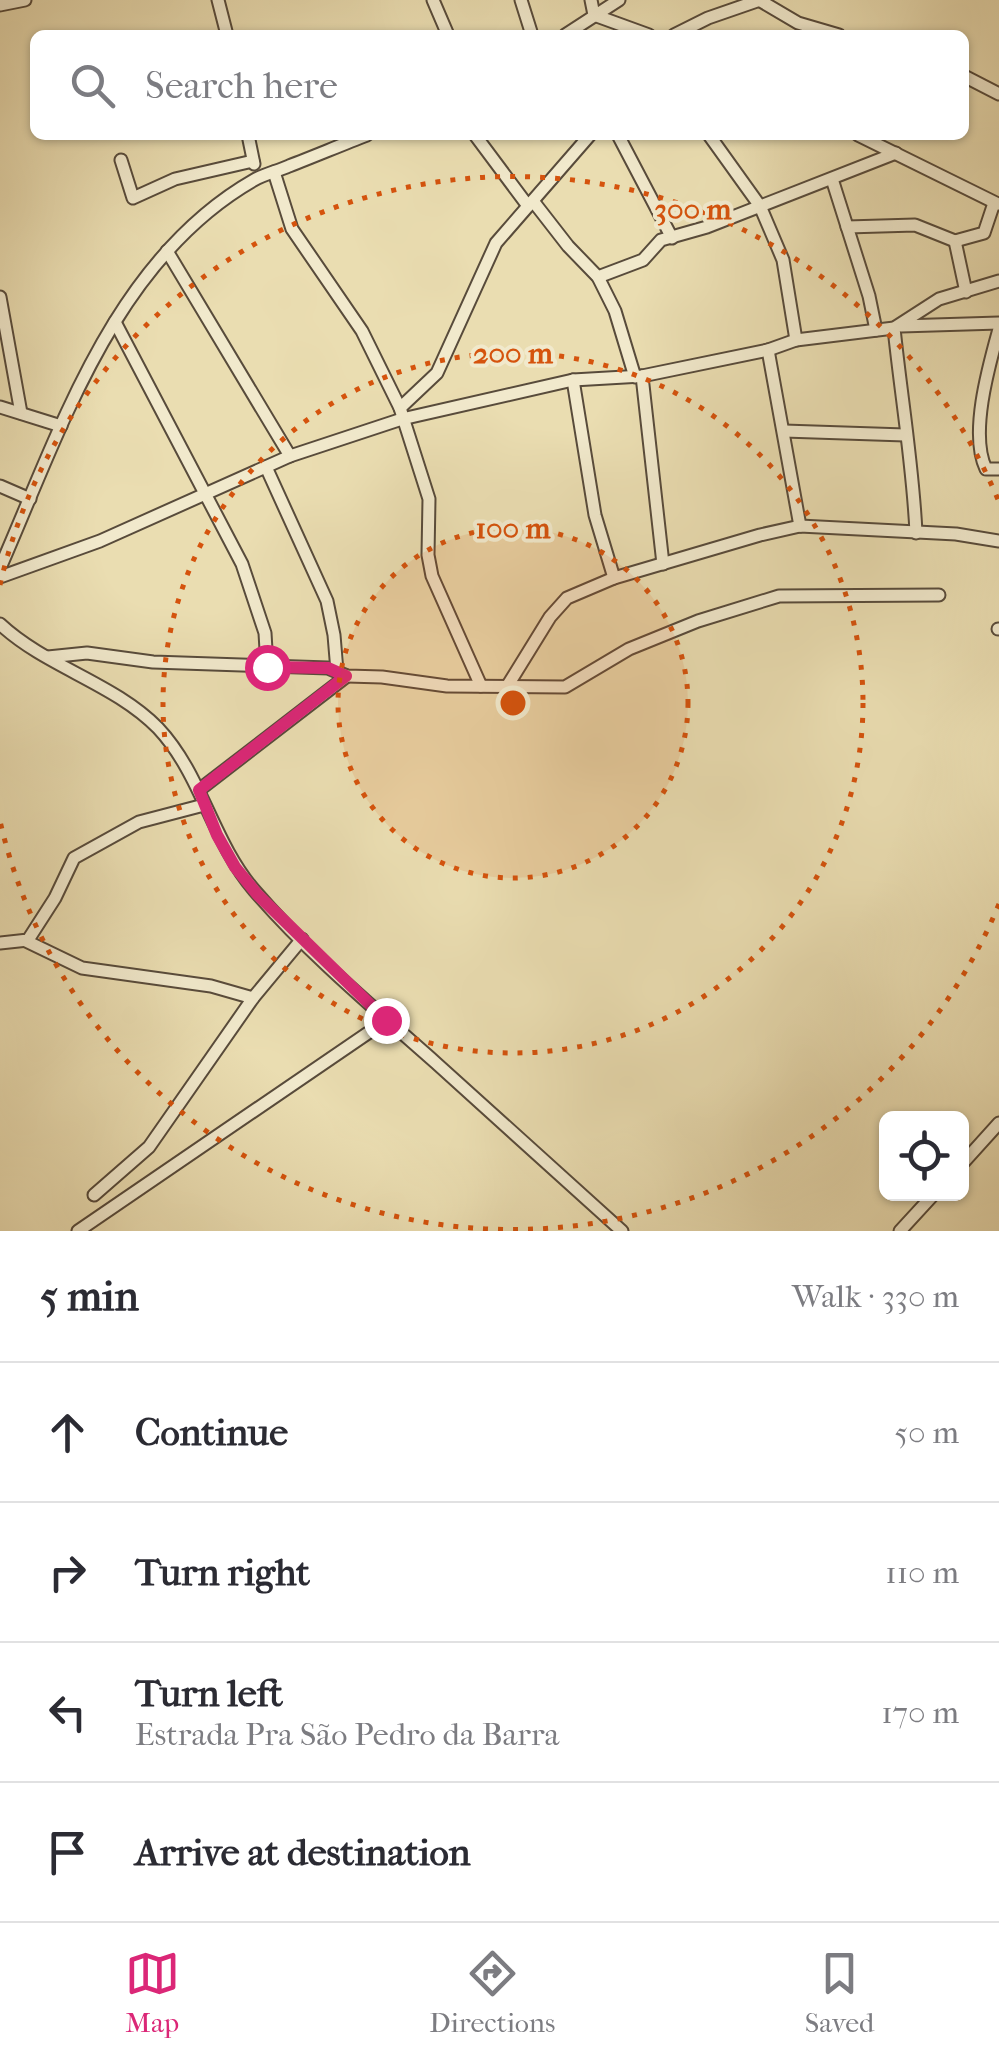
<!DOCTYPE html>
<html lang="en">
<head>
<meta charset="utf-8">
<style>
	:root { --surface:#fff; --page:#f2f2f3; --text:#2b2b33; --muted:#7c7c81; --line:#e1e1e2; --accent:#db2777 }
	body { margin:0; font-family:"IM FELL French Canon",serif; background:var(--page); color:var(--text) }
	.controls { position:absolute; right:30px; bottom:30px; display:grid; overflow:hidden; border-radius:15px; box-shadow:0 2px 8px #0004 }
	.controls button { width:90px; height:90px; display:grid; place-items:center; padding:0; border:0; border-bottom:2px solid var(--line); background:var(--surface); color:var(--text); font:50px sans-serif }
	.stop { position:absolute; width:30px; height:30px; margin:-22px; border:8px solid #db2777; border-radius:50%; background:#fff }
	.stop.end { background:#db2777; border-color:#fff; box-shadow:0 2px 10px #0008 }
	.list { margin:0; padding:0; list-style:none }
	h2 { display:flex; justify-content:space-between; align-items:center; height:130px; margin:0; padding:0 40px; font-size:42px }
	h2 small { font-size:32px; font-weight:400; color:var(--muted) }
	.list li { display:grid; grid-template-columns:65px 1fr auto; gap:30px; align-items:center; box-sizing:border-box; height:140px; padding:0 40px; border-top:2px solid var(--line) }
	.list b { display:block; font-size:38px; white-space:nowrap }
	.list p { margin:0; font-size:32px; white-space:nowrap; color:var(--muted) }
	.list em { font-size:32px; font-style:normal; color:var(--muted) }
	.icon { flex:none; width:55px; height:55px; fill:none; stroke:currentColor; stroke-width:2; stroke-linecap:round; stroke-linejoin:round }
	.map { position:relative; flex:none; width:999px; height:1231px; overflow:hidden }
	.search { position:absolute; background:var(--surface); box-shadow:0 2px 8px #0004; left:30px; right:30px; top:30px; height:110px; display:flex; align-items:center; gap:25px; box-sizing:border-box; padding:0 35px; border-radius:15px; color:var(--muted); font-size:38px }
	.sheet { height:690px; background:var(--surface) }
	nav { display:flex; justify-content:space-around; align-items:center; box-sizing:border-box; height:140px; border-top:2px solid var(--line); background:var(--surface); font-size:28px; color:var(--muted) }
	nav a { display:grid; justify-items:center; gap:5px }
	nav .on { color:var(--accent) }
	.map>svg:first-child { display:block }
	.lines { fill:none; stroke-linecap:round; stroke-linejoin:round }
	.minor-casing { stroke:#584b3b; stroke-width:15 }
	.minor { stroke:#f1e9cc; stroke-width:11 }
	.route { stroke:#db2777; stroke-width:12 }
	.ring { fill:none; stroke:#d5530d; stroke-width:5; stroke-dasharray:5 10 }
	.centre { fill:#d5530d; stroke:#f1e9cc; stroke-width:5 }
	.ring-label { font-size:30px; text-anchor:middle; font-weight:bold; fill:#d5530d; stroke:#f1e9cc; stroke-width:8; stroke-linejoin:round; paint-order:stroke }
</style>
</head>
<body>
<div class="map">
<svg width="999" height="1231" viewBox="0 0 999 1231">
	<rect width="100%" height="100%" fill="#eaddb1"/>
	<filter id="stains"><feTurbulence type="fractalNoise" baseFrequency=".002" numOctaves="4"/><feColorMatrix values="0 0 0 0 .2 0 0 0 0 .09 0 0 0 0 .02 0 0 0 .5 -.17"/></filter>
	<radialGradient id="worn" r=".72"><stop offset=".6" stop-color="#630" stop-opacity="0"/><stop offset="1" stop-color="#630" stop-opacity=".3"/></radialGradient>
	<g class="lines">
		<!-- minor casing -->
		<g class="minor-casing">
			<g id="minor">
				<polyline points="218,0 227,35"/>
				<polyline points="433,0 448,35"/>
				<polyline points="521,0 532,35"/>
				<polyline points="591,0 594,15 649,35"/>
				<polyline points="759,0 798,23 839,35"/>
				<polyline points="0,5 25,0"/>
				<polyline points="565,35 619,0"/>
				<polyline points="674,35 708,18 760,0"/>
				<polyline points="964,76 999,94"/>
				<polyline points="248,135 254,164"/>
				<polyline points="475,135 528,206"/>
				<polyline points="618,135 672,238"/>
				<polyline points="709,135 760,206 783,260 796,340"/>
				<polyline points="858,135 998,204"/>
				<polyline points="121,160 133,198 175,179 253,161"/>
				<polyline points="274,172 292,229 362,331 400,408 429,499 428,555 432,576 481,686"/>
				<polyline points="832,179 869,296 876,330"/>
				<polyline points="533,201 568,246 598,277 615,311 635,377"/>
				<polyline points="847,227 915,225 955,241 984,233 994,203"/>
				<polyline points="955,241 966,292"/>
				<polyline points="167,251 290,456"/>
				<polyline points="598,277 643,260 661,240 707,227 896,153"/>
				<polyline points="0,297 21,413"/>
				<polyline points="115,322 242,564 265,633 267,667"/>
				<polyline points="901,326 999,323"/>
				<path d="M894,328C901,396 913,465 916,533"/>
				<path d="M999,329C989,365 969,434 986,469H999"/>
				<polyline points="768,350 800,526"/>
				<polyline points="642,376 663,564"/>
				<polyline points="573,380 595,515 614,578"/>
				<polyline points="0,407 61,426"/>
				<polyline points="400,408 437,373 496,243 590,135"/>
				<polyline points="784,431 905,435"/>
				<polyline points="266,467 327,601 334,635 337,671"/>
				<polyline points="0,486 30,499"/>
				<path d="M0,568C61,429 114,260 254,180C264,174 278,171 289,166C315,156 341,145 367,135"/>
				<polyline points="0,577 100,541 290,456 402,419 573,380 642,376 768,350 796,340 894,328 939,299 999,281"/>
				<path d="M0,624C46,667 114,683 158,728C202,775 212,841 254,890C308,953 374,1008 436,1063C498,1119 560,1175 622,1231"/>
				<polyline points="998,629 999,629"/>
				<polyline points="48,657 87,653 153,662 328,668 347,676 382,677 447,686 565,687 629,649 698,621 779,596 939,595"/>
				<polyline points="508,685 550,617 567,598 614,578 760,535 800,526 956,534 999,541"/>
				<polyline points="199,790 347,676"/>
				<polyline points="26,941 82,968 211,986 253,998"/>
				<polyline points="0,943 28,940 55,898 74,858 139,822 204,805"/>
				<polyline points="962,1164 999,1123"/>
				<polyline points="94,1195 149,1147 253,998 302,939"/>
				<polyline points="78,1231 387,1020"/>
				<polyline points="900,1231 934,1194"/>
			</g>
		</g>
		<!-- minor -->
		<use href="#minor" class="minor"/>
	</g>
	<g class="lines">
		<!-- route -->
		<polyline class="route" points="267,667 328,668 346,676 199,790 217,835 235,867 257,894 386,1020"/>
	</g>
	<!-- distance rings -->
	<circle cx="513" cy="703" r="175" fill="#d5530d" fill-opacity=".12"/>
	<g class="ring">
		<circle cx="513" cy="703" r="175"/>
		<circle cx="513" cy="703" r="350"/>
		<path d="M999 904A526 526 0 0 1 0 821M0 585A526 526 0 0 1 999 502"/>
	</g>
	<circle cx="513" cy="703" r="15" class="centre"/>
	<g class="ring-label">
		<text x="693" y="219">300 m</text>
		<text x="513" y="363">200 m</text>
		<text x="513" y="538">100 m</text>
	</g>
	<rect width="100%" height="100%" filter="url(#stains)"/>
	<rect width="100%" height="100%" fill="url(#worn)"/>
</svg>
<div class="controls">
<button><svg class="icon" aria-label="locate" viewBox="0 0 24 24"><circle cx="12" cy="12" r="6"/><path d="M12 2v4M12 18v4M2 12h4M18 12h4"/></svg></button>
</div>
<div class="stop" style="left:267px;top:667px"></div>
<div class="stop end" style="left:386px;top:1020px"></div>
<div class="search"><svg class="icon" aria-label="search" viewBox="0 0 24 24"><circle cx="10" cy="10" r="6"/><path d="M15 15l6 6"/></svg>Search here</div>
</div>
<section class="sheet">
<h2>5 min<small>Walk · 330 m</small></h2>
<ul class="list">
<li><svg class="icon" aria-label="ahead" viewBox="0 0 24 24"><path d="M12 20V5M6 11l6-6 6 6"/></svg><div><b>Continue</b></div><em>50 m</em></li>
<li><svg class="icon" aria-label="right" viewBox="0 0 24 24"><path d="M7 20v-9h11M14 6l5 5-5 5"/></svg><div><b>Turn right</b></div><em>110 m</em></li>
<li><svg class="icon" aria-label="left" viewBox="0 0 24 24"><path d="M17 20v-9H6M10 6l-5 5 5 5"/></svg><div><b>Turn left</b><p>Estrada Pra São Pedro da Barra</p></div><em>170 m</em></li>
<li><svg class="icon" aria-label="arrive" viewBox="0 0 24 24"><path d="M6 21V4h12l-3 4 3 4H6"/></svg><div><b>Arrive at destination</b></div></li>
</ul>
</section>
<nav>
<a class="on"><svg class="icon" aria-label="map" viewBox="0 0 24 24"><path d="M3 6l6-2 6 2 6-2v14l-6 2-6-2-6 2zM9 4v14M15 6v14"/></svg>Map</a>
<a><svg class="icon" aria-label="directions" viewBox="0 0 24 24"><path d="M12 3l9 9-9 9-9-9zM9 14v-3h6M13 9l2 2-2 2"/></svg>Directions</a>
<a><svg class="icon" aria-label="saved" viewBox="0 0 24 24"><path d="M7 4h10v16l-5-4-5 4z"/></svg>Saved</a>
</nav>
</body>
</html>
